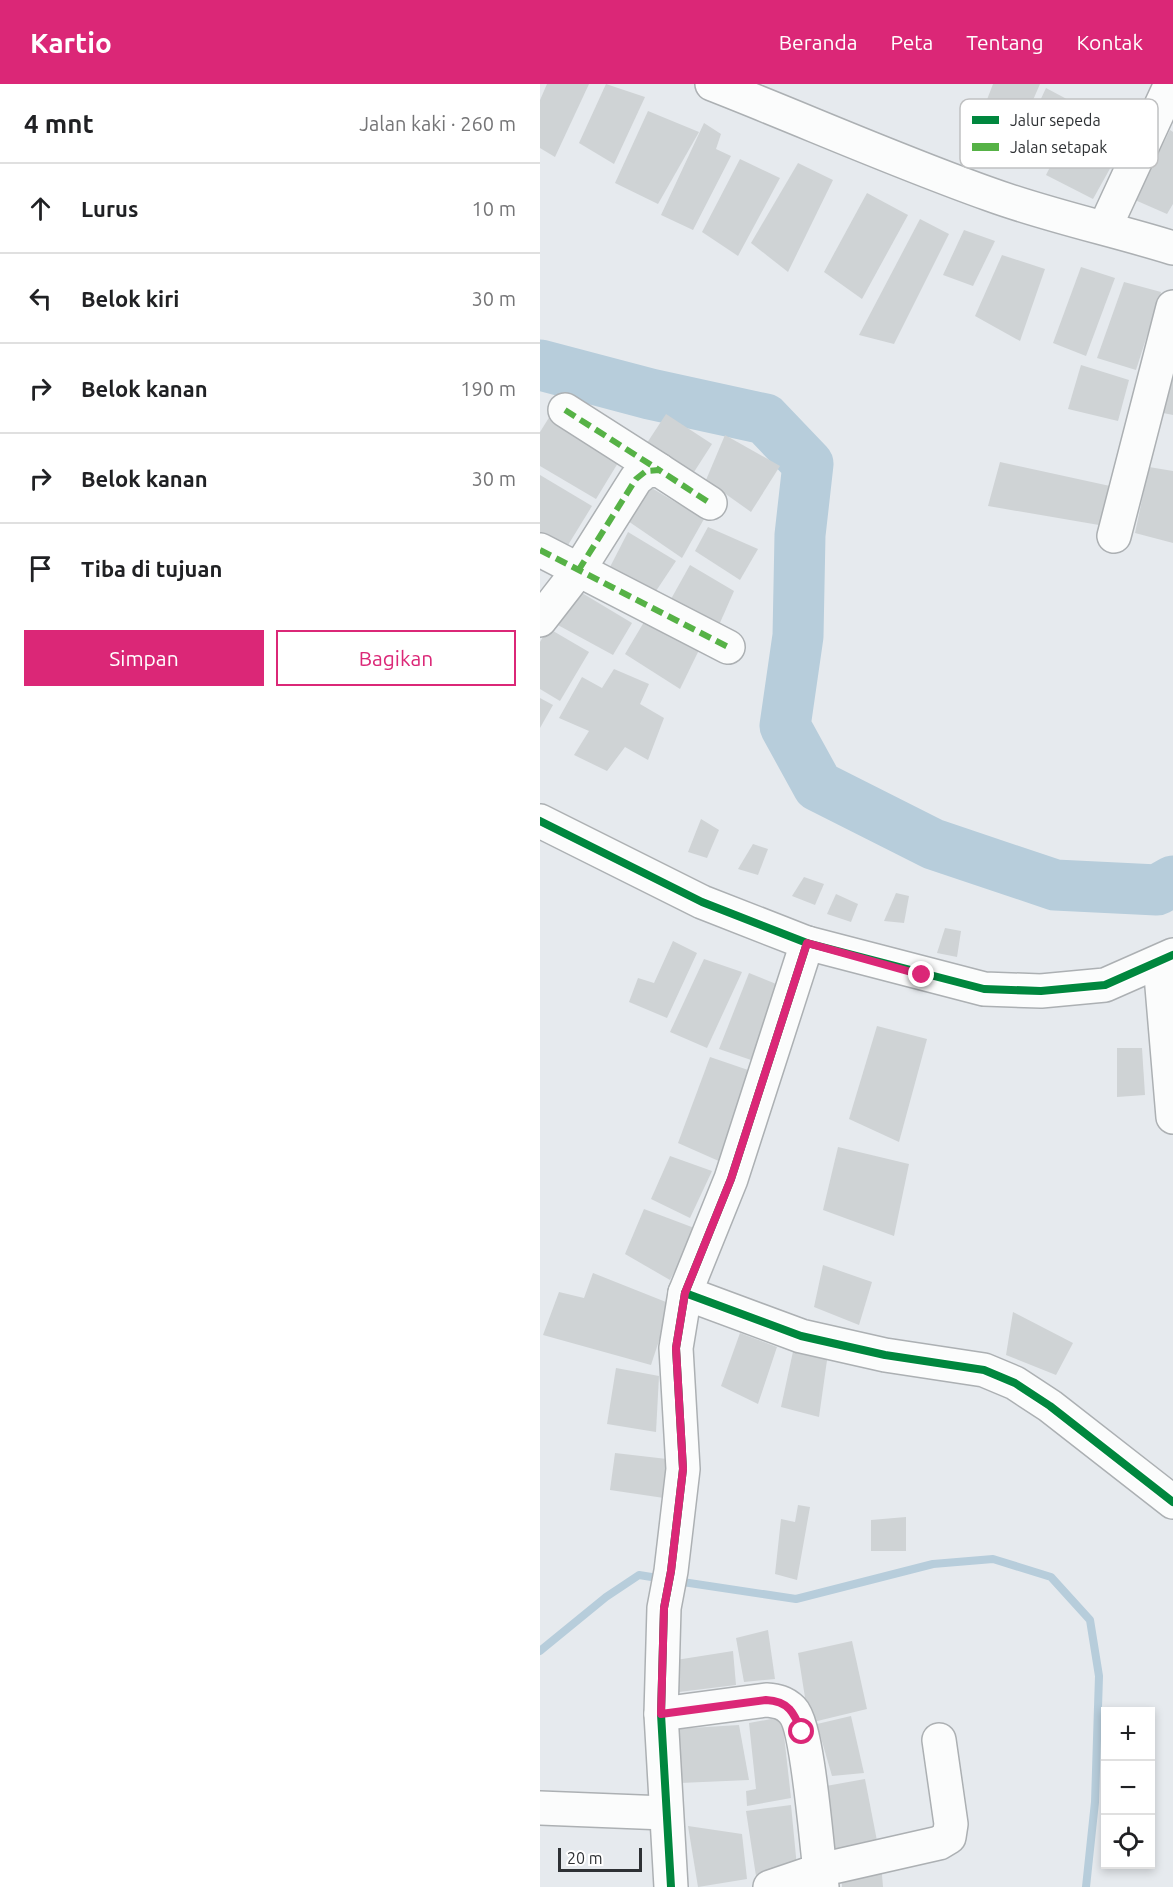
<!DOCTYPE html>
<html lang="id">
<head>
<meta charset="utf-8">
<style>
	:root { --surface:#fff; --page:#f6f6f6; --text:#202124; --muted:#757577; --line:#e0e0e0; --accent:#db2777 }
	body { margin:0; font-family:Ubuntu,sans-serif; background:var(--page); color:var(--text) }
	.controls { position:absolute; right:18px; bottom:18px; display:grid; overflow:hidden; border-radius:0px; box-shadow:0 3px 9px #0003 }
	.controls button { width:54px; height:54px; display:grid; place-items:center; padding:0; border:0; border-bottom:2px solid var(--line); background:var(--surface); color:var(--text); font:30px sans-serif }
	.scale { position:absolute; left:18px; bottom:15px; width:84px; box-sizing:border-box; padding-left:6px; border:3px solid #2e3134; border-top:0; font-size:16px; line-height:21px; white-space:nowrap; color:#2e3134; -webkit-text-stroke:4px #fff; paint-order:stroke }
	.stop { position:absolute; width:18px; height:18px; margin:-14px; border:4px solid #db2777; border-radius:50%; background:#fff }
	.stop.end { background:#db2777; border-color:#fff; box-shadow:0 2px 6px #0008 }
	.list { margin:0; padding:0; list-style:none }
	h2 { display:flex; justify-content:space-between; align-items:center; height:78px; margin:0; padding:0 24px; font-size:26px }
	h2 small { font-size:20px; font-weight:400; color:var(--muted) }
	.list li { display:grid; grid-template-columns:39px 1fr auto; gap:18px; align-items:center; box-sizing:border-box; height:90px; padding:0 24px; border-top:2px solid var(--line) }
	.list b { display:block; font-size:22px; white-space:nowrap }
	.list em { font-size:20px; font-style:normal; color:var(--muted) }
	.actions { display:flex; gap:12px; padding:18px 24px }
	.actions a { flex:1; padding:14px 0; border:2px solid var(--accent); border-radius:0px; text-align:center; font-size:21px; color:var(--accent) }
	.actions .main { background:var(--accent); color:#fff }
	.icon { flex:none; width:33px; height:33px; fill:none; stroke:currentColor; stroke-width:2; stroke-linecap:round; stroke-linejoin:round }
	.map { position:relative; flex:none; width:633px; height:1803px; overflow:hidden }
	header { display:flex; align-items:center; gap:36px; box-sizing:border-box; height:84px; padding:0 30px; background:var(--accent); color:#fff }
	header strong { font-size:28px }
	nav { display:flex; gap:33px; margin-inline-start:auto; font-size:21px }
	main { display:flex }
	aside { flex:1; background:var(--surface) }
	.map>svg:first-child { display:block }
	.lines { fill:none; stroke-linecap:round; stroke-linejoin:round }
	.stream { stroke:#b7cddb; stroke-width:8 }
	.river { stroke:#b7cddb; stroke-width:51 }
	.building { fill:#cfd3d5 }
	.minor-casing { stroke:#acb0b3; stroke-width:36 }
	.minor { stroke:#fbfcfc; stroke-width:33 }
	.quiet { stroke:#56b246; stroke-width:6; stroke-dasharray:12 6; stroke-linecap:butt }
	.cycleway-casing { stroke:#fff; stroke-width:11 }
	.cycleway { stroke:#00873e; stroke-width:8 }
	.route { stroke:#db2777; stroke-width:8 }
	.key { fill:#fff; stroke:#c0c1c2; stroke-width:1.5 }
	.key-label { font-size:16px; fill:#2e3134 }
</style>
</head>
<body>
<header>
<strong>Kartio</strong>
<nav><a>Beranda</a><a>Peta</a><a>Tentang</a><a>Kontak</a></nav>
</header>
<main>
<aside>
<h2>4 mnt<small>Jalan kaki · 260 m</small></h2>
<ul class="list">
<li><svg class="icon" aria-label="ahead" viewBox="0 0 24 24"><path d="M12 20V5M6 11l6-6 6 6"/></svg><div><b>Lurus</b></div><em>10 m</em></li>
<li><svg class="icon" aria-label="left" viewBox="0 0 24 24"><path d="M17 20v-9H6M10 6l-5 5 5 5"/></svg><div><b>Belok kiri</b></div><em>30 m</em></li>
<li><svg class="icon" aria-label="right" viewBox="0 0 24 24"><path d="M7 20v-9h11M14 6l5 5-5 5"/></svg><div><b>Belok kanan</b></div><em>190 m</em></li>
<li><svg class="icon" aria-label="right" viewBox="0 0 24 24"><path d="M7 20v-9h11M14 6l5 5-5 5"/></svg><div><b>Belok kanan</b></div><em>30 m</em></li>
<li><svg class="icon" aria-label="arrive" viewBox="0 0 24 24"><path d="M6 21V4h12l-3 4 3 4H6"/></svg><div><b>Tiba di tujuan</b></div></li>
</ul>
<div class="actions"><a class="main">Simpan</a><a>Bagikan</a></div>
</aside>
<div class="map">
<svg width="633" height="1803" viewBox="0 0 633 1803">
	<rect width="100%" height="100%" fill="#e6eaee"/>
	<g class="lines">
		<!-- stream -->
		<g class="stream">
			<polyline points="136,1497 256,1515 393,1480 453,1475 511,1493 550,1536 559,1592 555,1718 546,1803"/>
			<polyline points="0,1567 66,1513 99,1491 124,1495"/>
		</g>
		<!-- river -->
		<polyline class="river" points="0,281 110,310 225,335 268,380 260,451 258,552 245,642 278,702 393,760 515,801 617,806 633,797"/>
	</g>
	<!-- building -->
	<g class="building">
		<polygon points="7,0 49,0 15,73 0,64 0,16"/>
		<polygon points="66,0 105,13 74,80 39,59"/>
		<polygon points="453,0 500,0 475,57 438,39"/>
		<polygon points="506,4 536,20 505,79 478,64"/>
		<polygon points="541,22 591,47 553,115 506,91"/>
		<polygon points="108,27 159,48 118,120 75,99"/>
		<polygon points="164,39 181,50 176,65 191,72 153,146 121,131"/>
		<polygon points="630,46 633,48 633,120 627,130 595,116"/>
		<polygon points="200,75 240,94 198,172 162,148"/>
		<polygon points="258,79 293,96 248,188 211,159"/>
		<polygon points="327,109 368,131 322,215 284,188"/>
		<polygon points="380,135 409,150 354,260 319,251"/>
		<polygon points="424,146 455,157 433,202 403,191"/>
		<polygon points="462,171 505,185 480,257 435,232"/>
		<polygon points="541,183 575,194 546,272 513,259"/>
		<polygon points="584,198 621,208 596,286 557,274"/>
		<polygon points="541,281 589,296 578,337 528,325"/>
		<polygon points="632,286 633,286 633,331 623,329"/>
		<polygon points="126,330 172,360 154,388 107,359"/>
		<polygon points="10,332 81,374 56,415 0,382 0,348"/>
		<polygon points="185,351 240,382 211,428 166,396"/>
		<polygon points="460,378 570,402 559,441 448,422"/>
		<polygon points="609,383 633,387 633,459 595,449"/>
		<polygon points="0,391 52,422 25,466 0,451"/>
		<polygon points="110,403 164,435 142,474 88,437"/>
		<polygon points="168,443 218,465 200,496 155,467"/>
		<polygon points="88,448 136,477 116,507 70,483"/>
		<polygon points="150,481 194,507 179,541 131,515"/>
		<polygon points="37,506 92,539 73,571 16,540"/>
		<polygon points="104,538 159,566 140,605 85,570"/>
		<polygon points="8,544 49,568 20,617 0,605 0,558"/>
		<polygon points="74,585 109,600 100,620 124,634 108,676 85,663 67,687 34,671 49,647 19,634 42,593 62,604"/>
		<polygon points="0,614 13,621 0,644"/>
		<polygon points="161,735 179,746 167,774 148,768"/>
		<polygon points="213,760 228,765 218,791 198,785"/>
		<polygon points="264,793 284,800 275,821 252,812"/>
		<polygon points="356,809 369,812 364,839 344,837"/>
		<polygon points="296,810 318,820 311,838 287,830"/>
		<polygon points="405,844 421,847 417,873 397,869"/>
		<polygon points="133,857 157,869 127,934 89,918 98,894 114,899"/>
		<polygon points="164,875 202,888 167,964 130,948"/>
		<polygon points="209,889 246,904 214,977 179,965"/>
		<polygon points="337,942 387,955 359,1058 309,1035"/>
		<polygon points="577,964 602,964 605,1011 577,1013"/>
		<polygon points="170,973 214,988 181,1078 138,1059"/>
		<polygon points="298,1063 369,1080 354,1152 283,1126"/>
		<polygon points="130,1072 172,1087 150,1134 111,1115"/>
		<polygon points="104,1125 157,1145 130,1196 85,1170"/>
		<polygon points="283,1181 332,1198 319,1241 274,1223"/>
		<polygon points="53,1189 131,1220 111,1281 3,1251 19,1208 44,1214"/>
		<polygon points="473,1228 533,1259 516,1291 466,1271"/>
		<polygon points="200,1249 237,1263 218,1320 181,1302"/>
		<polygon points="254,1263 288,1269 279,1333 241,1323"/>
		<polygon points="76,1284 119,1292 116,1348 67,1340"/>
		<polygon points="75,1369 127,1375 124,1414 70,1406"/>
		<polygon points="258,1421 270,1423 257,1496 235,1490 241,1435 255,1438"/>
		<polygon points="366,1433 366,1467 331,1467 331,1436"/>
		<polygon points="228,1546 235,1595 204,1598 196,1554"/>
		<polygon points="312,1557 327,1625 269,1639 258,1569"/>
		<polygon points="193,1567 196,1601 139,1608 136,1576"/>
		<polygon points="311,1632 324,1689 292,1692 277,1640"/>
		<polygon points="242,1633 251,1714 207,1722 206,1707 216,1705 209,1639"/>
		<polygon points="199,1641 209,1696 140,1699 134,1645"/>
		<polygon points="325,1695 338,1762 296,1771 286,1702"/>
		<polygon points="251,1721 257,1783 216,1792 206,1727"/>
		<polygon points="148,1742 202,1750 207,1795 158,1803"/>
		<polygon points="341,1779 343,1803 302,1803 301,1786"/>
	</g>
	<g class="lines">
		<!-- minor casing -->
		<g class="minor-casing">
			<g id="minor">
				<path d="M172,0C264,36 356,77 449,110C509,132 572,145 633,164"/>
				<polyline points="565,143 631,0"/>
				<polyline points="25,326 119,386"/>
				<polyline points="574,452 633,223"/>
				<polyline points="0,466 188,563"/>
				<polyline points="0,536 38,487 96,395 106,387 119,386 170,419"/>
				<polyline points="0,737 162,818 267,859 444,905 501,907 565,901 633,871"/>
				<polyline points="620,879 633,1033"/>
				<polyline points="145,1209 261,1252 345,1271 444,1286 475,1299 510,1322 633,1418"/>
				<path d="M121,1630L226,1616C237,1617 244,1618 252,1626C268,1642 276,1758 280,1786L230,1803"/>
				<polyline points="0,1724 125,1729"/>
				<polyline points="131,1803 121,1630 124,1524 131,1487 143,1385 136,1264 145,1209 191,1095 267,859"/>
				<polyline points="282,1803 280,1786 399,1759 409,1753 411,1740 399,1656"/>
			</g>
		</g>
		<!-- minor -->
		<use href="#minor" class="minor"/>
		<!-- quiet -->
		<g class="quiet">
			<polyline points="25,326 119,386"/>
			<polyline points="0,466 188,563"/>
			<polyline points="38,487 96,395 106,387 119,386 170,419"/>
		</g>
		<!-- cycleway casing -->
		<g class="cycleway-casing">
			<g id="cycleway">
				<polyline points="0,737 162,818 267,859 444,905 501,907 565,901 633,871"/>
				<polyline points="145,1209 261,1252 345,1271 444,1286 475,1299 510,1322 633,1418"/>
				<polyline points="131,1803 121,1630 124,1524 131,1487 143,1385 136,1264 145,1209 191,1095 267,859"/>
			</g>
		</g>
		<!-- cycleway -->
		<use href="#cycleway" class="cycleway"/>
	</g>
	<g class="lines">
		<!-- route -->
		<path class="route" d="M262,1648C254,1629 249,1617 226,1616L121,1630L124,1524L131,1487L143,1385L136,1264L145,1209L191,1095L267,859L382,891"/>
	</g>
	<!-- legend -->
	<rect x="420" y="15" width="198" height="69" rx="9" class="key"/>
	<rect x="432" y="32" width="27" height="8" fill="#00873e"/>
	<rect x="432" y="59" width="27" height="8" fill="#56b246"/>
	<g class="key-label">
		<text x="470" y="42">Jalur sepeda</text>
		<text x="470" y="69">Jalan setapak</text>
	</g>
</svg>
<div class="controls">
<button>+</button>
<button>−</button>
<button><svg class="icon" aria-label="locate" viewBox="0 0 24 24"><circle cx="12" cy="12" r="6"/><path d="M12 2v4M12 18v4M2 12h4M18 12h4"/></svg></button>
</div>
<div class="scale">20 m</div>
<div class="stop" style="left:262px;top:1648px"></div>
<div class="stop end" style="left:382px;top:891px"></div>
</div>
</main>
</body>
</html>
